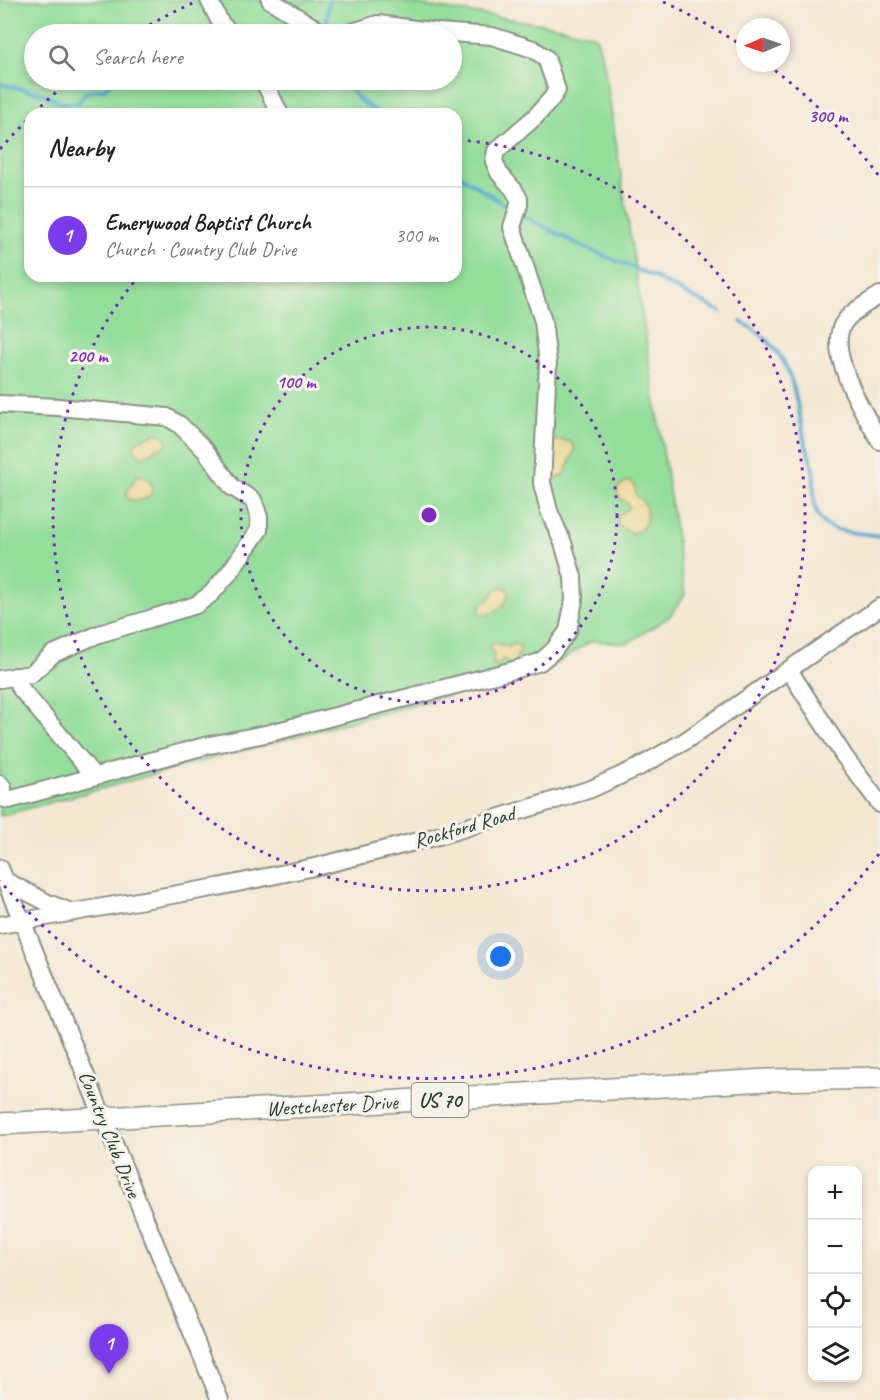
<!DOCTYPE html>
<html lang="en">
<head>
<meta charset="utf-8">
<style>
	:root { --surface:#fff; --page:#f2f2f2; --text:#202124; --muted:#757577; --line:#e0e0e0; --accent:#7c3aed }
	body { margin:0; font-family:Caveat,sans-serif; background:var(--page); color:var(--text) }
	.controls { position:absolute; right:18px; bottom:18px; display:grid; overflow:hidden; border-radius:12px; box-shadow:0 3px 9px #0003 }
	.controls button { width:54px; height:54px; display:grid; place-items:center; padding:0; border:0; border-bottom:2px solid var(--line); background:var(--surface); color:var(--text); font:30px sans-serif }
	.compass { position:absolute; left:736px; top:18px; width:54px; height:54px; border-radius:50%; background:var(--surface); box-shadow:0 3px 9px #0003; rotate:268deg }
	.you { position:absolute; left:501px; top:957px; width:21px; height:21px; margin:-15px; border:4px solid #fff; border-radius:50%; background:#1a73e8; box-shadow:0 0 0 9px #1a73e833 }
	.badge { display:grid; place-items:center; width:39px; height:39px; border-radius:50%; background:var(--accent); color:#fff; font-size:20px; font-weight:700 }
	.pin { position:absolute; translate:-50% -50px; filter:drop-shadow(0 2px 3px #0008) }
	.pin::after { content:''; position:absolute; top:32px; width:21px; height:18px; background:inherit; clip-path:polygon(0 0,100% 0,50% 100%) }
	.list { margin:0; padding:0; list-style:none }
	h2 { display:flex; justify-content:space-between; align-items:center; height:78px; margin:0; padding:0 24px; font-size:26px }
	h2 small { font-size:20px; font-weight:400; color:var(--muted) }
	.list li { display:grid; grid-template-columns:39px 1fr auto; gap:18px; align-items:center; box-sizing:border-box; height:96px; padding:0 24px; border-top:2px solid var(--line) }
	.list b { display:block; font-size:22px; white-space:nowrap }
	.list p { margin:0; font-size:20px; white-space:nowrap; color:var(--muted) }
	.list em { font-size:20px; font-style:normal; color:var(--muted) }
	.icon { flex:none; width:33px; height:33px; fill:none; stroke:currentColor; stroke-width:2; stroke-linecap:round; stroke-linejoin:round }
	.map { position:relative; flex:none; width:880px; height:1400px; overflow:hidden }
	.search { position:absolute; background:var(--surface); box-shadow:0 3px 9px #0003; left:24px; top:24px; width:438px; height:66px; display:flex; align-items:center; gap:15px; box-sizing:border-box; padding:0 21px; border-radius:33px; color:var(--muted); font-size:22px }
	.panel { position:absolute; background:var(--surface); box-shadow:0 3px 9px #0003; left:24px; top:108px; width:438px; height:174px; border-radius:18px }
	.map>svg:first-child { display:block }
	.green { fill:#93de9a; stroke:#598e67; stroke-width:1.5; fill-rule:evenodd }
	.sand { fill:#eeda9e; stroke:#868c69; stroke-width:1.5 }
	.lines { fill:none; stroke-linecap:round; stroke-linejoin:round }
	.stream { stroke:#55a8d1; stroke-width:4 }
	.minor-casing { stroke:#8a9284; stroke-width:20 }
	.major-casing { stroke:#8a9284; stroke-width:24 }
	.minor { stroke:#fff; stroke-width:16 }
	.major { stroke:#fff; stroke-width:21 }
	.ring { fill:none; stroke:#7b2cbf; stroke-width:3; stroke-dasharray:3 6 }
	.labels { text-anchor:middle; stroke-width:6; stroke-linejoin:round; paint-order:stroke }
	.shield { fill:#f7f3e8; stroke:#60746a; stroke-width:1.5 }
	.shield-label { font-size:20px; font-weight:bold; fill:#1f3d34 }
	.street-label { font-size:21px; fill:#1f3d34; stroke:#f7f3e8 }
	.centre { fill:#7b2cbf; stroke:#f7f3e8; stroke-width:3 }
	.ring-label { font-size:18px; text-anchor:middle; font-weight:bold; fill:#7b2cbf; stroke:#f7f3e8; stroke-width:6; stroke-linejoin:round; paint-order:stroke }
</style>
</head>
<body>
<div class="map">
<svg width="880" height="1400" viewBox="0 0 880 1400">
	<rect width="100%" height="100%" fill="#f7f3e8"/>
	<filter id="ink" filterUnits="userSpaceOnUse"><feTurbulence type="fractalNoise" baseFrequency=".0167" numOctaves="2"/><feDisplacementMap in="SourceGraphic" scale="12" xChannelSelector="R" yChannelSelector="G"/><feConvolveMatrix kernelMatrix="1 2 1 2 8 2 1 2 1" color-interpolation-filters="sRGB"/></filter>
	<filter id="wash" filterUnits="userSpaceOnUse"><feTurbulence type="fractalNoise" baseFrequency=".008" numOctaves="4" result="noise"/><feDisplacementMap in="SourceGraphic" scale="24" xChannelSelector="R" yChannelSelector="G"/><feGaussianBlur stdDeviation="1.35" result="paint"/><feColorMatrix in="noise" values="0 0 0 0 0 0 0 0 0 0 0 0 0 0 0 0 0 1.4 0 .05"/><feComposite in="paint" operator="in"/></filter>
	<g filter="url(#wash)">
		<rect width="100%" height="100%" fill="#f4e8d3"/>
		<!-- green -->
		<path class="green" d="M0,0H387L556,26L596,36L604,64L685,595L669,617L628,643L591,641L549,668L0,816ZM34,34H452V80H34ZM30,114H456V276H30Z"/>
		<!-- sand -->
		<g class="sand">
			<path d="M158,433L166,439L167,444L164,447L156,448L150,454L141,456L133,448C136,439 150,436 158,433Z"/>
			<polygon points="555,440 571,442 575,449 564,475 554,480 549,476 551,441"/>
			<path d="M137,475C161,479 156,506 128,499L126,494Z"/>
			<path d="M625,482H632L635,486V494C650,505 652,526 633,533C623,530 615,528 618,516L629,508L628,504C622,500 617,497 617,489Z"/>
			<path d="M502,587L506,588L509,592C507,605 499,610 487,615L480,613V605L490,599L496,589Z"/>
			<polygon points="496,643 508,647 514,644 520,646 520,651 513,664 509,663 503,659 498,665 493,664 494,654 490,648 492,644"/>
		</g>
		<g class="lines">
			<!-- stream -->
			<g class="stream">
				<polyline points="326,26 329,0"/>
				<polyline points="345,80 358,99 379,114"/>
				<polyline points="0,84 41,93 62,103 79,102 85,93 105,89 112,80"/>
				<polyline points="456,173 513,210"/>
				<polyline points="520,214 583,247 650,275 721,312"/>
				<path d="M741,322C790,347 793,383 803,433C805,445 810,456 813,468C816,486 809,512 826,525C837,533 866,533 880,536"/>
			</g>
		</g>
	</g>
	<g filter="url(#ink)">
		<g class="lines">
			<!-- minor casing -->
			<g class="minor-casing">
				<g id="minor">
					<polyline points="209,0 221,24 232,34"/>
					<polyline points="270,0 318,30 336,34"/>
					<polyline points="263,80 280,114"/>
					<path d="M880,295C868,303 851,311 843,324C826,353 865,415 880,441"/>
					<polyline points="0,404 58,407 167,417 180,425 205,450 232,487 253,500 259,517 259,530 229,573 211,594 196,605 99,634 53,654 31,674 0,679"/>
					<polyline points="789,670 844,756 880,804"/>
					<polyline points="15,676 21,689 94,776"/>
					<polyline points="0,784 3,788 0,798 9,800 205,746 270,733 514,670 540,662 554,650 568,631 574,600 573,577 563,543 549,511 542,483 548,363 543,321 512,227 519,205 519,199 514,190 499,173 494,161 496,151 535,117 552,98 557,90 546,58 533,49 492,36 438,32 378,24 346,34"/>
					<polyline points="0,868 220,1400"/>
					<polyline points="6,881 48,903 71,912"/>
					<polyline points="0,925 218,887 319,866 442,835 591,789 639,767 685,741 880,607"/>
				</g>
			</g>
			<!-- major casing -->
			<g class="major-casing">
				<polyline id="major" points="0,1124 768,1080 880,1078"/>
			</g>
			<!-- minor -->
			<use href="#minor" class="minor"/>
			<!-- major -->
			<use href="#major" class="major"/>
		</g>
	</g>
	<!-- distance rings -->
	<g class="ring">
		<circle cx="429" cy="515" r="188"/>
		<path d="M459 140A376 376 0 1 1 137 278"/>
		<path d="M879 854A564 564 0 0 1 0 881M0 149A564 564 0 0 1 27 120M34 113A564 564 0 0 1 70 80M134 34A564 564 0 0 1 195 2M663 2A564 564 0 0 1 744 47M768 65A564 564 0 0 1 879 176"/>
	</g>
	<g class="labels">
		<!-- shield labels -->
		<rect class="shield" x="411.5" y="1083" width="57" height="34" rx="4.5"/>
		<g class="shield-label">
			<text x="440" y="1107">US 70</text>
		</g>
		<!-- street labels -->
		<g class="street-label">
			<text transform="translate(464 827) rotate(-16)" y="7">Rockford Road</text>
			<text transform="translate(332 1105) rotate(-3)" y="7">Westchester Drive</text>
			<text transform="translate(110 1134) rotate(68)" y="7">Country Club Drive</text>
		</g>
	</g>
	<circle cx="429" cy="515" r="9" class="centre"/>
	<g class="ring-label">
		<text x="828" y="122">300 m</text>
		<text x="88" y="362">200 m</text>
		<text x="296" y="388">100 m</text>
	</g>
</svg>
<div class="controls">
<button>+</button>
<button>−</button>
<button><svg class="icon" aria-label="locate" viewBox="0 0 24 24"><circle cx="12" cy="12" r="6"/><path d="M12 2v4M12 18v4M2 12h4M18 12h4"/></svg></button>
<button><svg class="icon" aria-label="layers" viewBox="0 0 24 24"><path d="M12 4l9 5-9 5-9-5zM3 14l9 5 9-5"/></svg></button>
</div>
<svg class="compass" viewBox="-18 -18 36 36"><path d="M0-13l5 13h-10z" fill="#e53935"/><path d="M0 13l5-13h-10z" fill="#757577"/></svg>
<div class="you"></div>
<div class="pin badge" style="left:109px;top:1374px">1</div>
<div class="search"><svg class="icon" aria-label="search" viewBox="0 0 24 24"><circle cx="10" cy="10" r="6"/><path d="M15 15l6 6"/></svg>Search here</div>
<section class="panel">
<h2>Nearby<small></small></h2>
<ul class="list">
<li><span class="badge">1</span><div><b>Emerywood Baptist Church</b><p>Church · Country Club Drive</p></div><em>300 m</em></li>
</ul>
</section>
</div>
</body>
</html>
